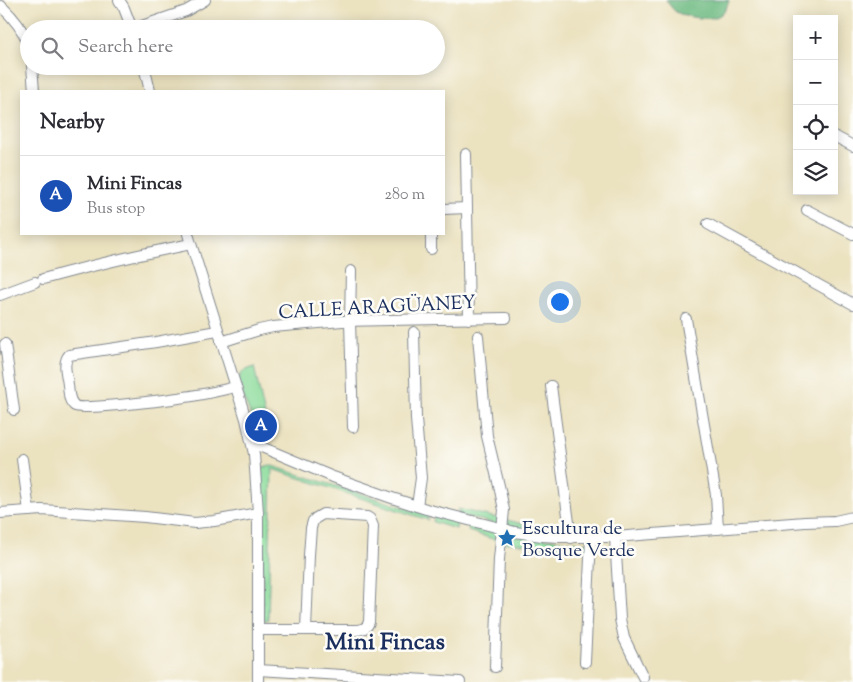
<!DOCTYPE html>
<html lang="en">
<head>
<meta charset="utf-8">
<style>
	:root { --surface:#fff; --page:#f7f7f7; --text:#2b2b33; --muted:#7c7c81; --line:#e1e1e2; --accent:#111827 }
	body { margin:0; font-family:"Sorts Mill Goudy",serif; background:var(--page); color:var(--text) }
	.controls { position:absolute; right:15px; top:15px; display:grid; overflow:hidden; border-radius:0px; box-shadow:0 2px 12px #0003 }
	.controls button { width:45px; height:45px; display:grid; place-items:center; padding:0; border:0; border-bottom:1px solid var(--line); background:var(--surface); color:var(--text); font:25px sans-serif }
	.you { position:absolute; left:559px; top:301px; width:18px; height:18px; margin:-12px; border:4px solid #fff; border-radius:50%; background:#1a73e8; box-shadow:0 0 0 8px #1a73e833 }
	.badge { display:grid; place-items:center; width:32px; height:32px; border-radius:50%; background:var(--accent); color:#fff; font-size:16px; font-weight:700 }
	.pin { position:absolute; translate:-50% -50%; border:2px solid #fff; box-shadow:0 1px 5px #0006 }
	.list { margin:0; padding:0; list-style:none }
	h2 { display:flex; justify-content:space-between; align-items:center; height:65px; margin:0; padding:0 20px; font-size:21px }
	h2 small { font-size:16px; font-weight:400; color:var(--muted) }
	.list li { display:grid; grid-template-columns:32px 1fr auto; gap:15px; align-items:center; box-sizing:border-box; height:80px; padding:0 20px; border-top:1px solid var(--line) }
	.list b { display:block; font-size:19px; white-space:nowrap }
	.list p { margin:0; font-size:16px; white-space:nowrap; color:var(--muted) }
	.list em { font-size:16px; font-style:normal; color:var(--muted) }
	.icon { flex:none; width:28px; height:28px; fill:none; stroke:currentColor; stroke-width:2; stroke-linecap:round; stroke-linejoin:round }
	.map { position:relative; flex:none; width:853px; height:682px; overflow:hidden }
	.search { position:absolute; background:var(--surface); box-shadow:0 2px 12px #0003; left:20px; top:20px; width:425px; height:55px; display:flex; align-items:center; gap:12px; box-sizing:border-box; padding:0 18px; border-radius:28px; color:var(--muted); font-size:19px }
	.panel { position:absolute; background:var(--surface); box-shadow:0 2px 12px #0003; left:20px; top:90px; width:425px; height:145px; border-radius:0px }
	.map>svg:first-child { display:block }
	.green { fill:#8bdb9b; stroke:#53857c }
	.forest { fill:#70bb83; stroke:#467570 }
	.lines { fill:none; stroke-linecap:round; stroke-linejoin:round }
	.minor-casing { stroke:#83888f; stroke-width:12 }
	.minor { stroke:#fff; stroke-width:10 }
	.labels { text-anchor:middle; stroke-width:5; stroke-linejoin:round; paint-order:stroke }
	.street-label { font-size:19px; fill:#1b2f5e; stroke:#fdfcf7 }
	.poi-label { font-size:19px; fill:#1b2f5e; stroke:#fdfcf7; text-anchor:start }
	.district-label { font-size:24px; font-weight:bold; fill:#1b2f5e; stroke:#fdfcf7 }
</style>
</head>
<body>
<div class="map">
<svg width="853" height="682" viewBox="0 0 853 682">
	<rect width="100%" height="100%" fill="#fdfcf7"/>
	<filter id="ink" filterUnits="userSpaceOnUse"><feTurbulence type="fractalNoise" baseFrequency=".02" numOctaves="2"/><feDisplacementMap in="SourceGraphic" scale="10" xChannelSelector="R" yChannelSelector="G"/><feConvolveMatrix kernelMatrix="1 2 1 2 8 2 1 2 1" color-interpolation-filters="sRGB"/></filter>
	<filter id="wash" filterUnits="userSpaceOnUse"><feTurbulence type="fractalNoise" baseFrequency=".0096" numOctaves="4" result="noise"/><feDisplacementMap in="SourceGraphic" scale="20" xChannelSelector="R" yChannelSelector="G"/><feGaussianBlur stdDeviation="1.12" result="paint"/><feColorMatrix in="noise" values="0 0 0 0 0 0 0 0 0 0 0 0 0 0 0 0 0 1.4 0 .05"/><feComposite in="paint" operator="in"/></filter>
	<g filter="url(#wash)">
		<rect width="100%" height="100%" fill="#ebe2c0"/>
		<!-- green -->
		<g class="green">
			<polygon points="254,367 267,425 266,441 262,441 246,404 238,380 242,372"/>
			<polygon points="269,465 428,515 428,520 272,469 268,620 263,620 262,469"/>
			<polygon points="458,509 501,519 500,525 458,514"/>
			<polygon points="434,516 457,522 456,529 433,522"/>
			<polygon points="507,520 541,529 565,528 566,533 541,533 507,526"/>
			<polygon points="469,524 497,533 496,540 468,531"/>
			<polygon points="503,534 588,543 588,551 502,542"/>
		</g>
		<!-- forest -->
		<path class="forest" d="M666,0H729C728,6 724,13 718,16C710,21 685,17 676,12C672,9 669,4 666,0Z"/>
	</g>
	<g filter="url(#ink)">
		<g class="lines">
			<!-- minor casing -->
			<g class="minor-casing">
				<g id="minor">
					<polyline points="119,0 124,8 132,29"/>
					<path d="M1,6C14,18 23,29 29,45"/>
					<polyline points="133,29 186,11 205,0"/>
					<polyline points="32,66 34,91"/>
					<polyline points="144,66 150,91"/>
					<polyline points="834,136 853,146"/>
					<polyline points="466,154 469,319"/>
					<polyline points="444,209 467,208"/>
					<polyline points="807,210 853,234"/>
					<polyline points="708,224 853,304"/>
					<polyline points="188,234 246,419 254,454 258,513 258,682"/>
					<polyline points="431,234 431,249"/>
					<polyline points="351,271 350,321 353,427"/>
					<path d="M43,279C92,265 141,254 191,244"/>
					<polyline points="0,295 35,282"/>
					<polyline points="686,319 716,495 718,529"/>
					<path d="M217,331L156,342L69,355C62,363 67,375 68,385C69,392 68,401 75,406C82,411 182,398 197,395C210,393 223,390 235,387"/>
					<polyline points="414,332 416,419 421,478 417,506"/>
					<polyline points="478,336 487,436 500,490 504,510 499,559 495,667"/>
					<polyline points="221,342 259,330 273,327 342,321 438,319 506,318"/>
					<polyline points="5,344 14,410"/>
					<polyline points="551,386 571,538"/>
					<polyline points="252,443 333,477 392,498 426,509 515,532 542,536 560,537 615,537 805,522 835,521 853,517"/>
					<polyline points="22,459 29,511"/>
					<polyline points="0,513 42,510 145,517 195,523 214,521 258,513"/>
					<polyline points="615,537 620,619 624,638 643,677"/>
					<path d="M258,630H356C362,630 367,628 369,622L373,526L370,519L367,517L323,514L316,518L313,521L311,528L309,555L306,630"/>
					<polyline points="585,662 591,538"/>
					<polyline points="258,670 460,682"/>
				</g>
			</g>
			<!-- minor -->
			<use href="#minor" class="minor"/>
		</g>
	</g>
	<!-- icons -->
	<defs>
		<g id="sight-bare" transform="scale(1.5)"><path d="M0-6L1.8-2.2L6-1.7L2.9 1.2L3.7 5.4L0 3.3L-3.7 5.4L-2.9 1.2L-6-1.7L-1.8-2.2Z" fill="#1f6fb2" stroke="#fdfcf7" stroke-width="2.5" paint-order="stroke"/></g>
	</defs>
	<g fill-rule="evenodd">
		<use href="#sight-bare" x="507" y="538"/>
	</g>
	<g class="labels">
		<!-- street labels -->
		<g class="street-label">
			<text transform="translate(377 306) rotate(-3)" y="7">CALLE ARAGÜANEY</text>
		</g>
		<!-- poi labels -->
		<g class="poi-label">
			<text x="522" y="534">Escultura de<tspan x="522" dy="22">Bosque Verde</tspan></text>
		</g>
		<!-- district labels -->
		<g class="district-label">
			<text x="385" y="649">Mini Fincas</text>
		</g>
	</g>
</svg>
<div class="controls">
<button>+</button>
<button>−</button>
<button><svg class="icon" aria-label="locate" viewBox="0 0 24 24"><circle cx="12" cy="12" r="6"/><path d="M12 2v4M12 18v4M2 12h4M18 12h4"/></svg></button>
<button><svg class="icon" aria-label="layers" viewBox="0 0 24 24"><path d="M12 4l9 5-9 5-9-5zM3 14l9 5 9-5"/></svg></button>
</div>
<div class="you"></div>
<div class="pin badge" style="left:261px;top:426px;background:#1a4fb4">A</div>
<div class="search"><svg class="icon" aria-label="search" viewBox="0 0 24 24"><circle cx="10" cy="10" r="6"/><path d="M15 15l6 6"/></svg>Search here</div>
<section class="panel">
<h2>Nearby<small></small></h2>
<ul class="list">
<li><span class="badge" style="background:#1a4fb4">A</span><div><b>Mini Fincas</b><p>Bus stop</p></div><em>280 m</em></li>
</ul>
</section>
</div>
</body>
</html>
